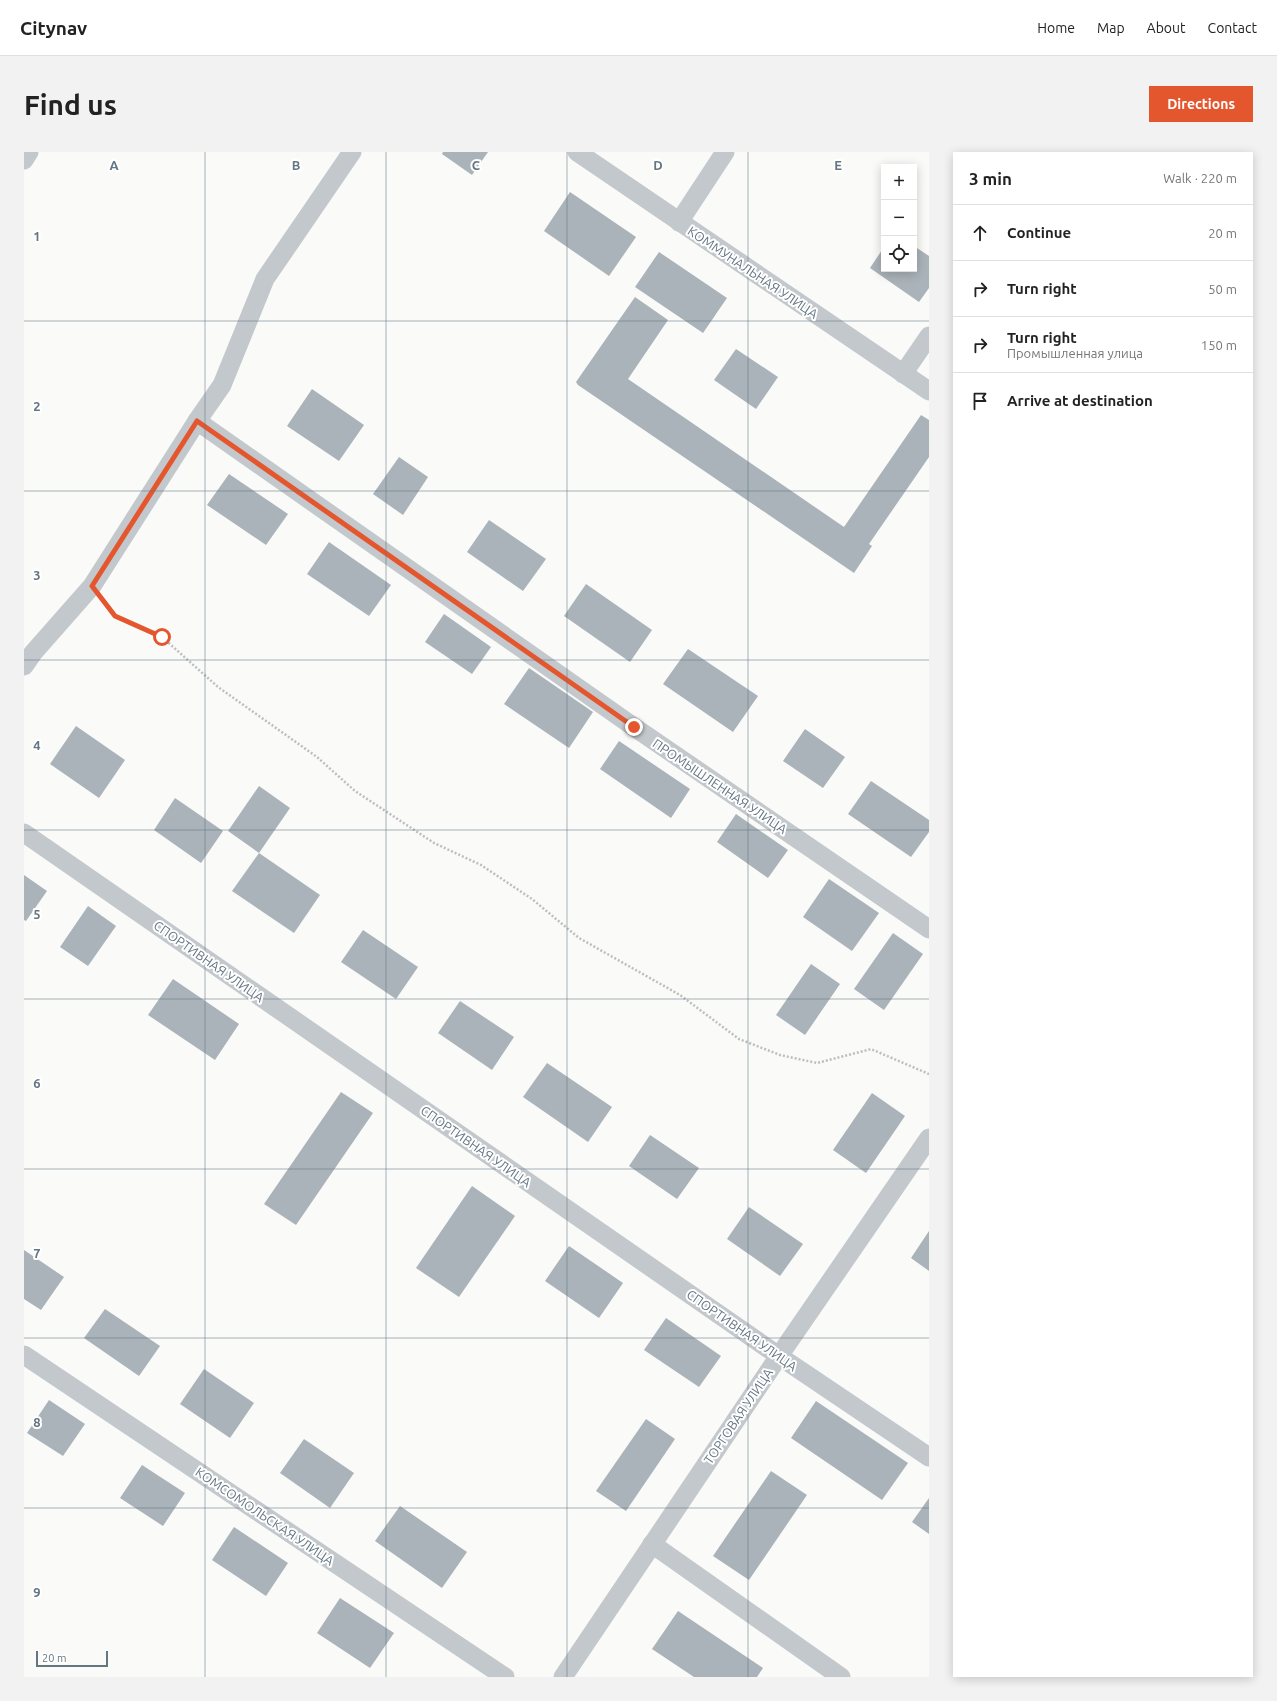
<!DOCTYPE html>
<html lang="en">
<head>
<meta charset="utf-8">
<style>
	:root { --surface:#fff; --page:#f2f2f2; --text:#222; --muted:#767676; --line:#e0e0e0; --accent:#e4572e }
	body { margin:0; font-family:Ubuntu,sans-serif; background:var(--page); color:var(--text) }
	.controls { position:absolute; right:12px; top:12px; display:grid; overflow:hidden; border-radius:0px; box-shadow:0 2px 10px #0003 }
	.controls button { width:36px; height:36px; display:grid; place-items:center; padding:0; border:0; border-bottom:1px solid var(--line); background:var(--surface); color:var(--text); font:20px sans-serif }
	.scale { position:absolute; left:12px; bottom:10px; width:72px; box-sizing:border-box; padding-left:4px; border:2px solid #657683; border-top:0; font-size:11px; line-height:14px; white-space:nowrap; color:#657683; -webkit-text-stroke:3px #fff; paint-order:stroke }
	.stop { position:absolute; width:12px; height:12px; margin:-9px; border:3px solid #e4572e; border-radius:50%; background:#fff }
	.stop.end { background:#e4572e; border-color:#fff; box-shadow:0 1px 4px #0008 }
	.list { margin:0; padding:0; list-style:none }
	h2 { display:flex; justify-content:space-between; align-items:center; height:52px; margin:0; padding:0 16px; font-size:17px }
	h2 small { font-size:13px; font-weight:400; color:var(--muted) }
	.list li { display:grid; grid-template-columns:26px 1fr auto; gap:12px; align-items:center; box-sizing:border-box; height:56px; padding:0 16px; border-top:1px solid var(--line) }
	.list b { display:block; font-size:15px; white-space:nowrap }
	.list p { margin:0; font-size:13px; white-space:nowrap; color:var(--muted) }
	.list em { font-size:13px; font-style:normal; color:var(--muted) }
	.icon { flex:none; width:22px; height:22px; fill:none; stroke:currentColor; stroke-width:2; stroke-linecap:round; stroke-linejoin:round }
	.map { position:relative; flex:none; width:905px; height:1525px; overflow:hidden; border-radius:0px }
	header { display:flex; align-items:center; gap:24px; box-sizing:border-box; height:56px; padding:0 20px; background:var(--surface); border-bottom:1px solid var(--line) }
	header strong { font-size:19px }
	nav { display:flex; gap:22px; margin-inline-start:auto; font-size:14px }
	.intro { display:flex; align-items:center; justify-content:space-between; box-sizing:border-box; height:96px; padding:0 24px }
	h1 { margin:0; font-size:28px }
	.button { padding:10px 18px; border-radius:0px; background:var(--accent); color:#fff; font-size:14px; font-weight:700 }
	main { display:flex; gap:24px; padding:0 24px }
	aside { flex:1; background:var(--surface); border-radius:0px; box-shadow:0 2px 10px #0003 }
	.map>svg:first-child { display:block }
	.building { fill:#aab3b9 }
	.lines { fill:none; stroke-linecap:round; stroke-linejoin:round }
	.path { stroke:#bbbfc2; stroke-width:2.5; stroke-dasharray:2 2; stroke-linecap:butt }
	.minor { stroke:#c3c8cc; stroke-width:19 }
	.route { stroke:#e4572e; stroke-width:5 }
	.grid { fill:none; stroke:#657683; stroke-width:1; stroke-opacity:0.55 }
	.labels { text-anchor:middle; stroke-width:4; stroke-linejoin:round; paint-order:stroke }
	.street-label { font-size:13px; fill:#657683; stroke:#fff }
	.grid-label { font-size:13px; text-anchor:middle; font-weight:bold; fill:#657683; stroke:#fff; stroke-width:4; stroke-linejoin:round; paint-order:stroke }
</style>
</head>
<body>
<header>
<strong>Citynav</strong>
<nav><a>Home</a><a>Map</a><a>About</a><a>Contact</a></nav>
</header>
<div class="intro"><h1>Find us</h1><a class="button">Directions</a></div>
<main>
<div class="map">
<svg width="905" height="1525" viewBox="0 0 905 1525">
	<rect width="100%" height="100%" fill="#fafaf8"/>
	<!-- building -->
	<g class="building">
		<polygon points="419,0 464,0 448,23 418,2"/>
		<polygon points="546,40 612,85 585,124 520,79"/>
		<polygon points="890,94 905,104 905,136 895,150 846,116 860,95 860,117 890,117"/>
		<polygon points="635,100 703,146 679,181 611,135"/>
		<polygon points="611,145 644,168 604,227 820,375 897,263 905,268 905,305 845,392 848,394 830,421 554,233 552,230"/>
		<polygon points="712,197 754,225 732,257 690,228"/>
		<polygon points="288,237 340,273 315,309 263,274"/>
		<polygon points="375,305 404,325 379,363 349,342"/>
		<polygon points="205,322 264,362 242,393 183,353"/>
		<polygon points="465,368 522,407 499,439 443,400"/>
		<polygon points="305,390 367,433 345,464 283,422"/>
		<polygon points="562,432 628,478 606,510 540,464"/>
		<polygon points="420,462 467,495 448,522 401,490"/>
		<polygon points="664,497 734,544 709,580 639,532"/>
		<polygon points="505,516 569,560 545,596 480,552"/>
		<polygon points="52,574 101,608 75,646 26,612"/>
		<polygon points="781,577 821,605 799,636 759,609"/>
		<polygon points="595,589 666,637 647,666 576,617"/>
		<polygon points="847,629 905,668 905,680 887,705 824,662"/>
		<polygon points="235,634 266,656 235,701 204,679"/>
		<polygon points="151,646 199,679 177,711 130,678"/>
		<polygon points="712,662 764,698 744,726 693,690"/>
		<polygon points="235,701 296,743 270,781 208,739"/>
		<polygon points="0,723 23,739 2,769 0,768"/>
		<polygon points="805,727 855,761 828,799 779,765"/>
		<polygon points="64,754 92,774 64,814 36,795"/>
		<polygon points="339,778 394,815 372,847 317,810"/>
		<polygon points="869,781 899,802 860,858 830,837"/>
		<polygon points="787,812 816,832 781,883 752,863"/>
		<polygon points="149,827 215,872 191,908 124,863"/>
		<polygon points="436,849 490,885 468,918 414,881"/>
		<polygon points="523,911 588,955 564,990 499,945"/>
		<polygon points="317,940 349,961 272,1073 240,1052"/>
		<polygon points="848,941 881,964 842,1021 809,998"/>
		<polygon points="626,983 675,1016 653,1047 605,1014"/>
		<polygon points="448,1034 491,1064 435,1145 392,1116"/>
		<polygon points="725,1055 779,1092 756,1124 703,1087"/>
		<polygon points="905,1079 905,1119 887,1106"/>
		<polygon points="545,1094 599,1131 575,1166 521,1129"/>
		<polygon points="0,1098 40,1125 17,1158 0,1147"/>
		<polygon points="81,1157 136,1194 115,1224 60,1186"/>
		<polygon points="642,1166 697,1204 675,1235 620,1198"/>
		<polygon points="180,1217 230,1251 206,1286 156,1252"/>
		<polygon points="25,1248 61,1272 39,1304 3,1281"/>
		<polygon points="792,1249 884,1311 858,1348 767,1286"/>
		<polygon points="622,1267 651,1287 602,1359 572,1339"/>
		<polygon points="280,1287 330,1321 306,1356 256,1321"/>
		<polygon points="118,1313 161,1341 139,1374 96,1346"/>
		<polygon points="747,1319 783,1343 725,1428 689,1404"/>
		<polygon points="905,1346 905,1382 888,1370"/>
		<polygon points="376,1354 443,1400 418,1436 351,1389"/>
		<polygon points="210,1375 264,1411 242,1444 188,1408"/>
		<polygon points="316,1446 370,1481 346,1516 293,1481"/>
		<polygon points="654,1459 739,1516 733,1525 670,1525 628,1497"/>
	</g>
	<g class="lines">
		<!-- path -->
		<polyline class="path" points="82,451 91,464 138,485 194,535 293,605 331,639 410,691 457,713 508,747 555,786 656,843 715,887 756,903 793,911 847,897 905,922"/>
		<!-- minor -->
		<g class="minor">
			<polyline points="553,0 905,239"/>
			<polyline points="0,8 5,0"/>
			<polyline points="655,70 701,0"/>
			<polyline points="879,222 905,184"/>
			<polyline points="173,269 610,575 905,777"/>
			<polyline points="0,514 9,501 68,434 173,269 198,233 241,127 328,0"/>
			<polyline points="0,681 755,1204 905,1305"/>
			<polyline points="0,1203 481,1525"/>
			<polyline points="628,1392 817,1525"/>
			<polyline points="539,1525 755,1204 905,986"/>
		</g>
	</g>
	<g class="lines">
		<!-- route -->
		<polyline class="route" points="138,485 91,464 68,434 173,269 610,575"/>
	</g>
	<!-- grid -->
	<path class="grid" d="M181,0V1525M362,0V1525M543,0V1525M724,0V1525M0,169H905M0,339H905M0,508H905M0,678H905M0,847H905M0,1017H905M0,1186H905M0,1356H905"/>
	<g class="labels">
		<!-- street labels -->
		<g class="street-label">
			<text transform="translate(729 120) rotate(34)" y="5">КОММУНАЛЬНАЯ УЛИЦА</text>
			<text transform="translate(696 634) rotate(34)" y="5">ПРОМЫШЛЕННАЯ УЛИЦА</text>
			<text transform="translate(185 809) rotate(35)" y="5">СПОРТИВНАЯ УЛИЦА</text>
			<text transform="translate(452 994) rotate(35)" y="5">СПОРТИВНАЯ УЛИЦА</text>
			<text transform="translate(718 1178) rotate(35)" y="5">СПОРТИВНАЯ УЛИЦА</text>
			<text transform="translate(714 1264) rotate(-56)" y="5">ТОРГОВАЯ УЛИЦА</text>
			<text transform="translate(241 1364) rotate(34)" y="5">КОМСОМОЛЬСКАЯ УЛИЦА</text>
		</g>
	</g>
	<g class="grid-label">
		<text x="90" y="18">A</text>
		<text x="272" y="18">B</text>
		<text x="452" y="18">C</text>
		<text x="634" y="18">D</text>
		<text x="814" y="18">E</text>
		<text x="13" y="89">1</text>
		<text x="13" y="259">2</text>
		<text x="13" y="428">3</text>
		<text x="13" y="598">4</text>
		<text x="13" y="767">5</text>
		<text x="13" y="936">6</text>
		<text x="13" y="1106">7</text>
		<text x="13" y="1275">8</text>
		<text x="13" y="1445">9</text>
	</g>
</svg>
<div class="controls">
<button>+</button>
<button>−</button>
<button><svg class="icon" aria-label="locate" viewBox="0 0 24 24"><circle cx="12" cy="12" r="6"/><path d="M12 2v4M12 18v4M2 12h4M18 12h4"/></svg></button>
</div>
<div class="scale">20 m</div>
<div class="stop" style="left:138px;top:485px"></div>
<div class="stop end" style="left:610px;top:575px"></div>
</div>
<aside>
<h2>3 min<small>Walk · 220 m</small></h2>
<ul class="list">
<li><svg class="icon" aria-label="ahead" viewBox="0 0 24 24"><path d="M12 20V5M6 11l6-6 6 6"/></svg><div><b>Continue</b></div><em>20 m</em></li>
<li><svg class="icon" aria-label="right" viewBox="0 0 24 24"><path d="M7 20v-9h11M14 6l5 5-5 5"/></svg><div><b>Turn right</b></div><em>50 m</em></li>
<li><svg class="icon" aria-label="right" viewBox="0 0 24 24"><path d="M7 20v-9h11M14 6l5 5-5 5"/></svg><div><b>Turn right</b><p>Промышленная улица</p></div><em>150 m</em></li>
<li><svg class="icon" aria-label="arrive" viewBox="0 0 24 24"><path d="M6 21V4h12l-3 4 3 4H6"/></svg><div><b>Arrive at destination</b></div></li>
</ul>
</aside>
</main>
</body>
</html>
